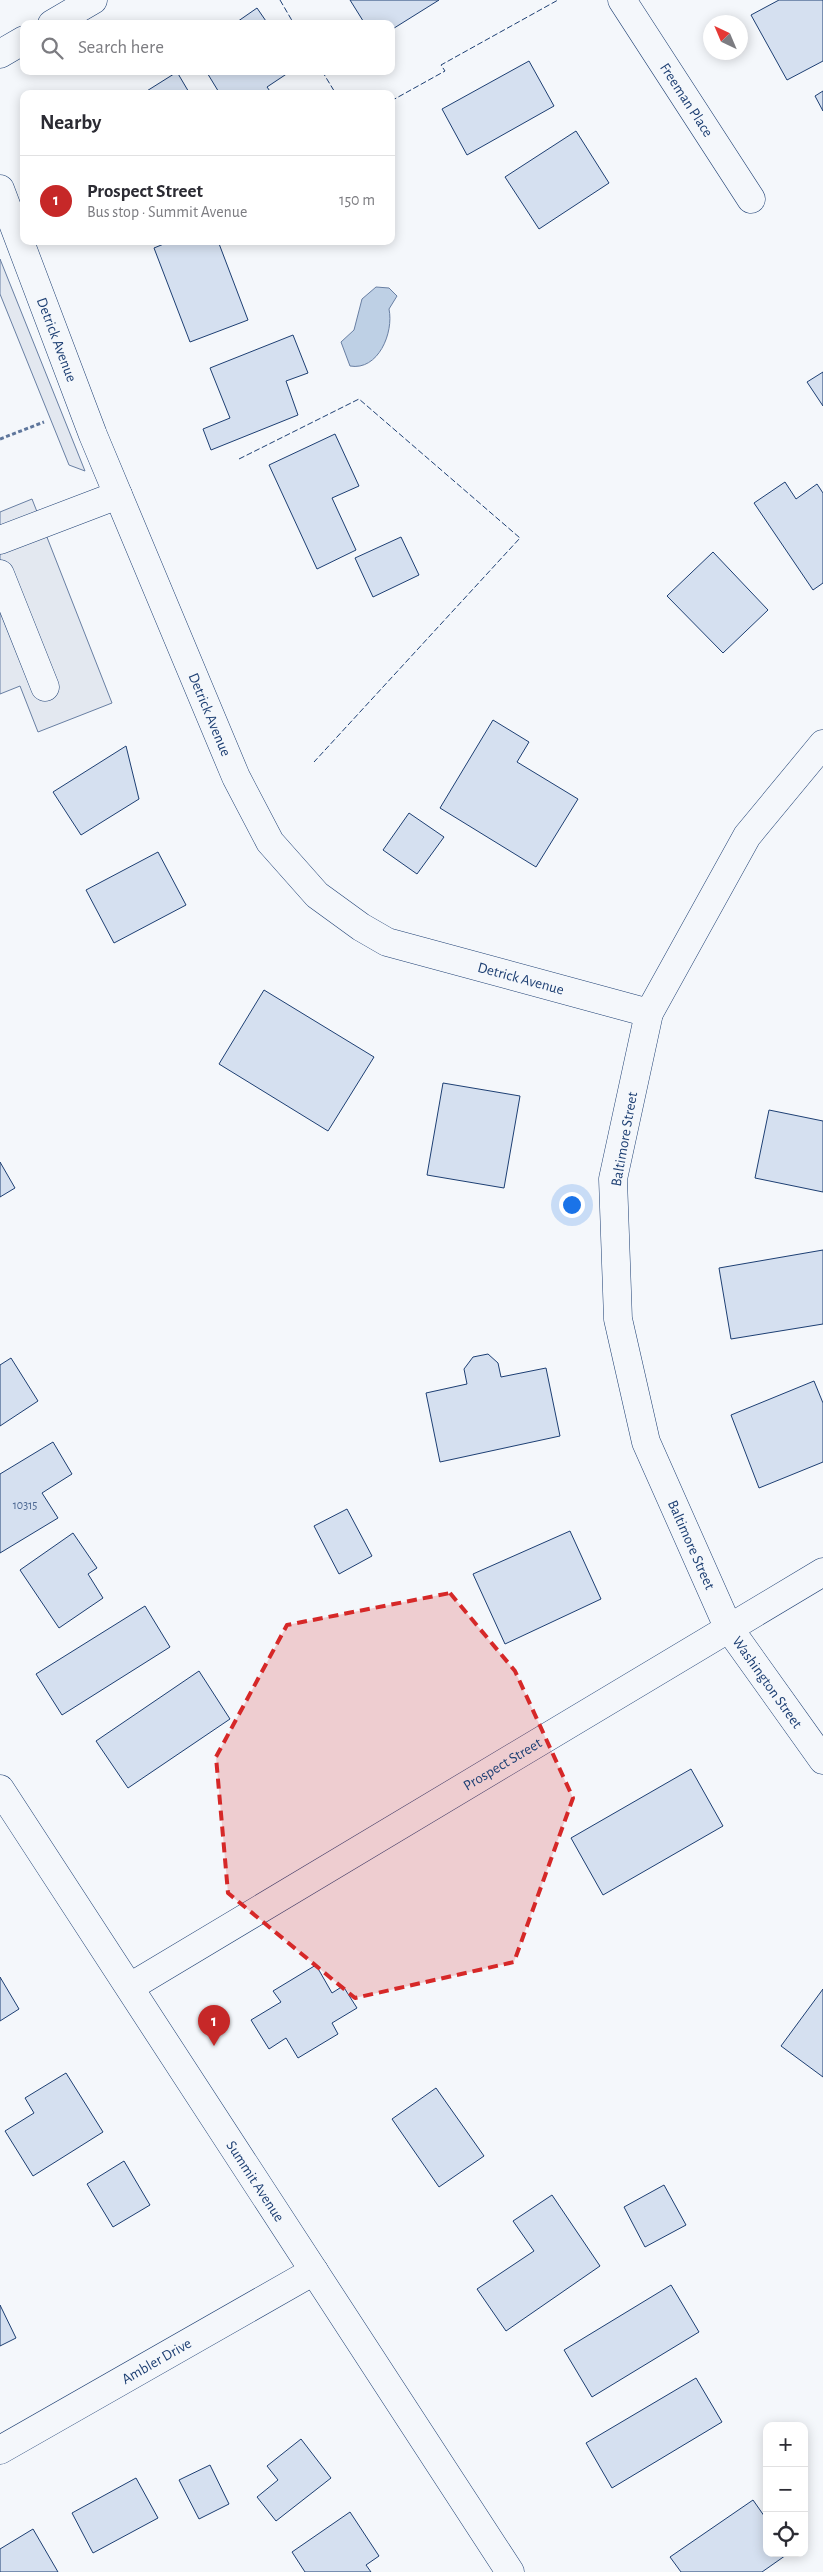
<!DOCTYPE html>
<html lang="en">
<head>
<meta charset="utf-8">
<style>
	:root { --surface:#fff; --page:#f7f7f7; --text:#2b2b33; --muted:#7c7c81; --line:#e1e1e2; --accent:#c62828 }
	body { margin:0; font-family:"Alegreya Sans",sans-serif; background:var(--page); color:var(--text) }
	.controls { position:absolute; right:15px; bottom:15px; display:grid; overflow:hidden; border-radius:10px; box-shadow:0 2px 12px #0003 }
	.controls button { width:45px; height:45px; display:grid; place-items:center; padding:0; border:0; border-bottom:1px solid var(--line); background:var(--surface); color:var(--text); font:25px sans-serif }
	.compass { position:absolute; left:703px; top:15px; width:45px; height:45px; border-radius:50%; background:var(--surface); box-shadow:0 2px 12px #0003; rotate:316deg }
	.you { position:absolute; left:571px; top:1204px; width:18px; height:18px; margin:-12px; border:4px solid #fff; border-radius:50%; background:#1a73e8; box-shadow:0 0 0 8px #1a73e833 }
	.badge { display:grid; place-items:center; width:32px; height:32px; border-radius:50%; background:var(--accent); color:#fff; font-size:16px; font-weight:700 }
	.pin { position:absolute; translate:-50% -41px; filter:drop-shadow(0 1px 2px #0008) }
	.pin::after { content:''; position:absolute; top:26px; width:18px; height:15px; background:inherit; clip-path:polygon(0 0,100% 0,50% 100%) }
	.list { margin:0; padding:0; list-style:none }
	h2 { display:flex; justify-content:space-between; align-items:center; height:65px; margin:0; padding:0 20px; font-size:21px }
	h2 small { font-size:16px; font-weight:400; color:var(--muted) }
	.list li { display:grid; grid-template-columns:32px 1fr auto; gap:15px; align-items:center; box-sizing:border-box; height:90px; padding:0 20px; border-top:1px solid var(--line) }
	.list b { display:block; font-size:19px; white-space:nowrap }
	.list p { margin:0; font-size:16px; white-space:nowrap; color:var(--muted) }
	.list em { font-size:16px; font-style:normal; color:var(--muted) }
	.icon { flex:none; width:28px; height:28px; fill:none; stroke:currentColor; stroke-width:2; stroke-linecap:round; stroke-linejoin:round }
	.map { position:relative; flex:none; width:823px; height:2572px; overflow:hidden }
	.search { position:absolute; background:var(--surface); box-shadow:0 2px 12px #0003; left:20px; top:20px; width:375px; height:55px; display:flex; align-items:center; gap:12px; box-sizing:border-box; padding:0 18px; border-radius:10px; color:var(--muted); font-size:19px }
	.panel { position:absolute; background:var(--surface); box-shadow:0 2px 12px #0003; left:20px; top:90px; width:375px; height:155px; border-radius:10px }
	.map>svg:first-child { display:block }
	.parking { fill:#e3e8f0; stroke:#687fa3 }
	.water { fill:#bed0e5; stroke:#687fa3 }
	.building { fill:#d5e0f0; stroke:#1d3f73 }
	.lines { fill:none; stroke-linecap:round; stroke-linejoin:round }
	.minor-casing { stroke:#1d3f73; stroke-width:29 }
	.path { stroke:#5e769c; stroke-width:3; stroke-dasharray:4 2.5; stroke-linecap:butt }
	.minor { stroke:#f4f7fb; stroke-width:28 }
	.fence { stroke:#1d3f73; stroke-width:1; stroke-dasharray:6 2.5; stroke-linecap:butt }
	.marked { fill:#d62828; fill-opacity:0.2; stroke:#d62828; stroke-width:4; stroke-dasharray:10 6; stroke-linejoin:round }
	.labels { text-anchor:middle; stroke-width:4; stroke-linejoin:round; paint-order:stroke }
	.number-label { font-size:12px; fill:#4b6792 }
	.street-label { font-size:15px; fill:#1d3f73; stroke:#f4f7fb }
</style>
</head>
<body>
<div class="map">
<svg width="823" height="2572" viewBox="0 0 823 2572">
	<rect width="100%" height="100%" fill="#f4f7fb"/>
	<!-- parking -->
	<g class="parking">
		<polygon points="0,259 85,471 69,465 0,294"/>
		<polygon points="32,499 112,703 38,732 20,686 0,694 0,512"/>
	</g>
	<!-- water -->
	<path class="water" d="M376,287L389,288L397,296L389,309C394,333 378,371 350,366L341,342L354,330L362,299Z"/>
	<!-- building -->
	<g class="building">
		<polygon points="350,0 439,0 391,30 391,24 365,24"/>
		<polygon points="779,0 823,0 823,61 787,80 751,15"/>
		<polygon points="257,8 268,24 234,24"/>
		<polygon points="529,61 554,106 467,155 442,109"/>
		<polygon points="206,71 291,71 267,87 272,94 220,94"/>
		<polygon points="177,72 190,94 142,94"/>
		<polygon points="823,91 823,111 815,96"/>
		<polygon points="576,131 609,183 539,229 505,177"/>
		<polygon points="171,241 218,241 248,320 190,342 154,248"/>
		<polygon points="293,335 308,373 286,381 298,415 211,450 203,429 230,418 210,368"/>
		<polygon points="823,372 823,406 807,382"/>
		<polygon points="335,434 359,486 332,498 356,550 317,569 269,465"/>
		<polygon points="785,482 796,499 817,484 823,493 823,583 813,590 754,503"/>
		<polygon points="401,537 419,575 373,597 355,558"/>
		<polygon points="713,552 768,610 723,653 667,596"/>
		<polygon points="493,720 529,742 517,762 578,799 536,867 440,808"/>
		<polygon points="126,746 139,799 81,835 53,792"/>
		<polygon points="409,813 444,837 417,874 383,850"/>
		<polygon points="158,852 186,905 114,943 86,890"/>
		<polygon points="264,990 374,1057 328,1131 219,1064"/>
		<polygon points="443,1083 520,1096 504,1188 427,1175"/>
		<polygon points="769,1110 823,1121 823,1192 755,1178"/>
		<polygon points="0,1162 15,1188 0,1197"/>
		<polygon points="823,1250 823,1324 731,1339 719,1268"/>
		<polygon points="488,1354 498,1363 501,1377 546,1368 560,1436 440,1462 426,1393 467,1384 464,1369 473,1357"/>
		<polygon points="11,1358 38,1401 0,1426 0,1365"/>
		<polygon points="814,1381 823,1403 823,1462 759,1488 731,1415"/>
		<polygon points="53,1442 72,1474 42,1493 58,1518 0,1553 0,1474"/>
		<polygon points="347,1509 372,1556 339,1574 314,1526"/>
		<polygon points="570,1531 601,1599 505,1644 473,1574"/>
		<polygon points="73,1533 97,1568 88,1574 103,1598 59,1628 20,1570"/>
		<polygon points="145,1606 170,1647 62,1715 36,1674"/>
		<polygon points="199,1671 230,1719 128,1788 96,1741"/>
		<polygon points="691,1769 723,1826 603,1895 571,1838"/>
		<polygon points="316,1965 332,1993 343,1986 357,2008 332,2023 338,2034 298,2058 286,2038 269,2049 251,2020 281,2002 273,1991"/>
		<polygon points="0,1977 19,2009 0,2021"/>
		<polygon points="823,1989 823,2077 781,2046"/>
		<polygon points="66,2073 103,2132 33,2176 5,2131 34,2113 25,2098"/>
		<polygon points="436,2088 484,2156 439,2187 392,2119"/>
		<polygon points="124,2161 150,2205 113,2227 87,2184"/>
		<polygon points="664,2185 686,2225 645,2247 624,2207"/>
		<polygon points="552,2195 600,2266 506,2331 477,2289 534,2251 513,2221"/>
		<polygon points="671,2285 699,2332 592,2397 564,2350"/>
		<polygon points="0,2305 16,2338 0,2346"/>
		<polygon points="696,2378 722,2422 612,2488 586,2443"/>
		<polygon points="301,2439 331,2478 276,2521 257,2497 278,2480 267,2466"/>
		<polygon points="210,2465 229,2504 199,2519 179,2480"/>
		<polygon points="136,2478 158,2518 93,2553 72,2513"/>
		<polygon points="753,2500 767,2520 767,2553 789,2553 762,2572 681,2572 670,2557"/>
		<polygon points="350,2512 379,2556 366,2565 371,2572 305,2572 292,2552"/>
		<polygon points="33,2529 58,2572 0,2572 0,2549"/>
	</g>
	<g class="lines">
		<!-- minor casing -->
		<g class="minor-casing">
			<g id="minor">
				<path id="s1" d="M622,0L751,199"/>
				<polyline points="52,24 93,0"/>
				<polyline points="0,54 24,40"/>
				<path id="s2" d="M0,189L93,435L236,777L270,842L317,895L361,927L387,942L649,1013"/>
				<polyline points="0,540 118,495"/>
				<polyline points="0,574 45,687"/>
				<path id="s3" d="M823,744L747,836L649,1013L613,1179L618,1319L646,1442L728,1627L823,1760"/>
				<path id="s4" d="M0,1789L510,2572"/>
				<path id="s5" d="M130,1987L823,1572"/>
				<path id="s6" d="M0,2450L314,2271"/>
			</g>
		</g>
		<!-- path -->
		<polyline class="path" points="0,439 44,422"/>
		<!-- minor -->
		<use href="#minor" class="minor"/>
		<!-- fence -->
		<g class="fence">
			<polyline points="280,0 294,24"/>
			<polyline points="322,71 336,94"/>
			<polyline points="391,101 445,71 441,65 558,0"/>
			<polyline points="239,459 359,399 520,538 314,762"/>
		</g>
	</g>
	<!-- marked area -->
	<path class="marked" d="M450,1593L515,1671L573,1798L514,1962L355,1998L228,1893L216,1757L287,1625Z"/>
	<g class="labels">
		<!-- number labels -->
		<g class="number-label">
			<text x="25" y="1509">10315</text>
		</g>
		<!-- street labels -->
		<g class="street-label">
			<text dy="5" stroke="none"><textPath href="#s1" startOffset="119">Freeman Place</textPath></text>
			<text dy="5" stroke="none"><textPath href="#s2" startOffset="161">Detrick Avenue</textPath></text>
			<text dy="5" stroke="none"><textPath href="#s2" startOffset="566">Detrick Avenue</textPath></text>
			<text dy="5" stroke="none"><textPath href="#s2" startOffset="1001">Detrick Avenue</textPath></text>
			<text transform="translate(624 1139) rotate(-80)" y="5">Baltimore Street</text>
			<text dy="5" stroke="none"><textPath href="#s3" startOffset="870">Baltimore Street</textPath></text>
			<text dy="5" stroke="none"><textPath href="#s3" startOffset="1028">Washington Street</textPath></text>
			<text dy="5" stroke="none"><textPath href="#s5" startOffset="434">Prospect Street</textPath></text>
			<text dy="5" stroke="none"><textPath href="#s4" startOffset="468">Summit Avenue</textPath></text>
			<text dy="5" stroke="none"><textPath href="#s6" startOffset="180">Ambler Drive</textPath></text>
		</g>
	</g>
</svg>
<div class="controls">
<button>+</button>
<button>−</button>
<button><svg class="icon" aria-label="locate" viewBox="0 0 24 24"><circle cx="12" cy="12" r="6"/><path d="M12 2v4M12 18v4M2 12h4M18 12h4"/></svg></button>
</div>
<svg class="compass" viewBox="-18 -18 36 36"><path d="M0-13l5 13h-10z" fill="#e53935"/><path d="M0 13l5-13h-10z" fill="#7c7c81"/></svg>
<div class="you"></div>
<div class="pin badge" style="left:214px;top:2046px">1</div>
<div class="search"><svg class="icon" aria-label="search" viewBox="0 0 24 24"><circle cx="10" cy="10" r="6"/><path d="M15 15l6 6"/></svg>Search here</div>
<section class="panel">
<h2>Nearby<small></small></h2>
<ul class="list">
<li><span class="badge">1</span><div><b>Prospect Street</b><p>Bus stop · Summit Avenue</p></div><em>150 m</em></li>
</ul>
</section>
</div>
</body>
</html>
